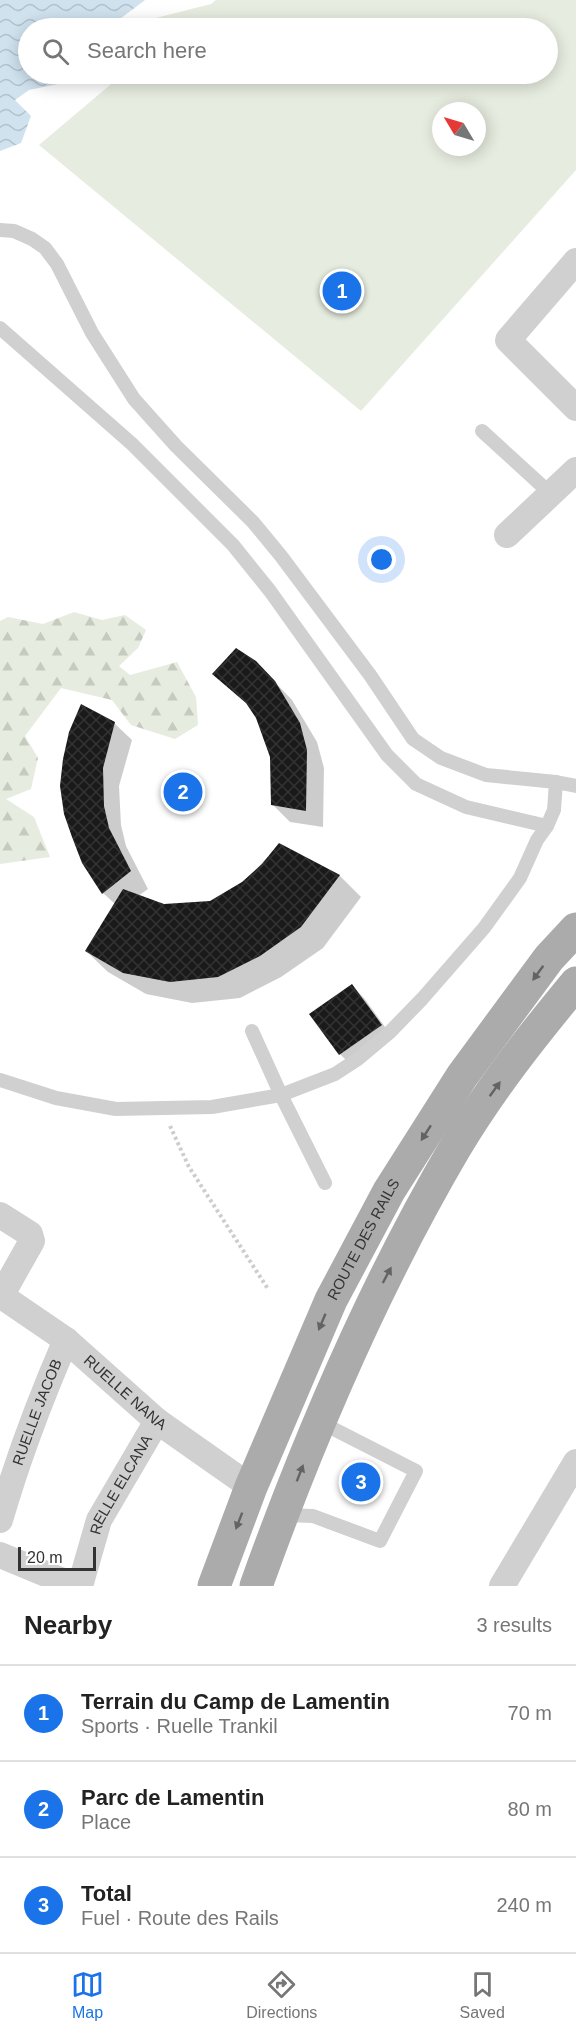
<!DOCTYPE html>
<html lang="en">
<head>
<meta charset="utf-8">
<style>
	:root { --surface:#fff; --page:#f6f6f6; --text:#222; --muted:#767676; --line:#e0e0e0; --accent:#1a73e8 }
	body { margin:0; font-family:Arial,sans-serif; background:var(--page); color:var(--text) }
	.compass { position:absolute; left:432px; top:102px; width:54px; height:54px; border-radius:50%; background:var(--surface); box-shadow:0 3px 15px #0003; rotate:308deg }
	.scale { position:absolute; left:18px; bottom:15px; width:78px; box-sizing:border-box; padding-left:6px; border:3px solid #333; border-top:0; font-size:16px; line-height:21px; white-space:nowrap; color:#333; -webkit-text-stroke:4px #fff; paint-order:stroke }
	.you { position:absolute; left:382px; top:560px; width:21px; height:21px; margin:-15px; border:4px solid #fff; border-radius:50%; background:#1a73e8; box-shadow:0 0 0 9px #1a73e833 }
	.badge { display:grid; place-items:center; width:39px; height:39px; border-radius:50%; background:var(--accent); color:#fff; font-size:20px; font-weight:700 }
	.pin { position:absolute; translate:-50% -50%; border:3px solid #fff; box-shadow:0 2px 6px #0006 }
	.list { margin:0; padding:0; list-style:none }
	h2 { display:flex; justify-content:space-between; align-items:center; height:78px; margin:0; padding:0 24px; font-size:26px }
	h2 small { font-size:20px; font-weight:400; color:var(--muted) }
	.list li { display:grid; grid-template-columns:39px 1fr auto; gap:18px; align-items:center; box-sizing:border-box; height:96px; padding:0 24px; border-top:2px solid var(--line) }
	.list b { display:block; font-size:22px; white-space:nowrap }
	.list p { margin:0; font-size:20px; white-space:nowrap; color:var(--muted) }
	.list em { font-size:20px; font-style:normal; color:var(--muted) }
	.icon { flex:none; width:33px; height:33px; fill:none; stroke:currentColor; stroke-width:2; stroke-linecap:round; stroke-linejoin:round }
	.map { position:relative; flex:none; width:576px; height:1586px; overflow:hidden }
	.search { position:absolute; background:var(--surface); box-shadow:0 3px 15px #0003; left:18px; right:18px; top:18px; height:66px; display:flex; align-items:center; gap:15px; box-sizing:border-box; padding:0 21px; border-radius:33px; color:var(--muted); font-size:22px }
	.sheet { height:366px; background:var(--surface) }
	nav { display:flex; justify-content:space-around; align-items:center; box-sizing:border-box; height:84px; border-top:2px solid var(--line); background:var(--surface); font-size:16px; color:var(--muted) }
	nav a { display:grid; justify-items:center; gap:3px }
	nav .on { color:var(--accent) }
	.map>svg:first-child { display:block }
	.forest { fill:url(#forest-firs) }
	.pitch { fill:#e6ecdf; fill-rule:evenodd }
	.water { fill:url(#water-waves) }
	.shadow { fill:#0003 }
	.building { fill:url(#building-cross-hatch) }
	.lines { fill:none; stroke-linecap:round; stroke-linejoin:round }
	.path { stroke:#cdcdcd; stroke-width:4; stroke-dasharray:3 3; stroke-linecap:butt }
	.lane { stroke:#d0d0d0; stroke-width:14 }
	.street { stroke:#d0d0d0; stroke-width:26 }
	.primary { stroke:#ababab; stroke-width:33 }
	.oneway { fill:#636363 }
	.labels { text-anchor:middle; stroke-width:6; stroke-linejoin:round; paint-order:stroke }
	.street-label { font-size:15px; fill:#333; stroke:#fff }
</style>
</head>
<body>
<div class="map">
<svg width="576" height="1586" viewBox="0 0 576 1586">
	<defs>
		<pattern id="forest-firs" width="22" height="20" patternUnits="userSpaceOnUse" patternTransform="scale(1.5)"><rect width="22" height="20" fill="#e6ecdf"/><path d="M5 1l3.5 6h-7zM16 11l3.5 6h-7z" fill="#c6cbc0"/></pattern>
		<pattern id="water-waves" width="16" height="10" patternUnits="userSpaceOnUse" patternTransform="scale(1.5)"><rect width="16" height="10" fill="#cfe2ee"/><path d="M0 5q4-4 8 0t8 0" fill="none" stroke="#b2c2cd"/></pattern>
		<pattern id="building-cross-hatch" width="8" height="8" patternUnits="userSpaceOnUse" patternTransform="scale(1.5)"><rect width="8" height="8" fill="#1a1a1a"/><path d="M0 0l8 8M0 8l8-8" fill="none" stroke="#333"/></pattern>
	</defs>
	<rect width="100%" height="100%" fill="#fff"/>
	<!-- forest -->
	<polygon class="forest" points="74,612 102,620 125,615 146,630 138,648 119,666 130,675 177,662 196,697 198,725 175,739 131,725 112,700 61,688 25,736 38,758 31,789 6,799 34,817 50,857 0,864 0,621 8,617 43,624"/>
	<!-- pitch -->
	<path class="pitch" d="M216,0H576V170L361,411L39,145L123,74H548V28H141L140,22L211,4ZM441,111H477V147H441Z"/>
	<!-- water -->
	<polygon class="water" points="0,0 145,0 112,25 112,28 28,28 28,74 89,74 82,79 29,90 15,100 31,116 21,143 0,151"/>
	<!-- shadow -->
	<g class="shadow">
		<polygon points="214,674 273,680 292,700 317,742 324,768 323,827 290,822 273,805 271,757 257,717 251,708"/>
		<polygon points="114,723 132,740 119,786 121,825 126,846 148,889 138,896 164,906 211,903 243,883 279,845 340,876 361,897 323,948 281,977 240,998 192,1003 146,994 108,972 86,951 115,904 103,893 73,837"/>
		<polygon points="352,986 364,998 393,1038 352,1066 340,1054"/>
	</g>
	<!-- building -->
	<g class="building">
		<polygon points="236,648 256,661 275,681 300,723 307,750 306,811 271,805 270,757 256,718 246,703 212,674"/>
		<polygon points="81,704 115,722 103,768 104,806 109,828 131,871 102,894 82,863 72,837 64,814 60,786 63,759 69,732"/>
		<polygon points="279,843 340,875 301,927 260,956 218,977 170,982 123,973 85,951 123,889 164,904 210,901 242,882 262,864"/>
		<polygon points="352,984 382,1025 339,1055 309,1014"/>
	</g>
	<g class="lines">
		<!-- path -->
		<polyline class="path" points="170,1126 189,1167 268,1289"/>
		<!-- lane -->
		<g class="lane">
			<polyline points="0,230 14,231 32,239 45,248 57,264 92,333 134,399 176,446 253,522 281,556 370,675 413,739 441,758 486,775 556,782"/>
			<polyline points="0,328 132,444 233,545 270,591 387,755 416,784 466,807 547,826"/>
			<polyline points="482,431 551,494"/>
			<polyline points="252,1031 281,1095 325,1183"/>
			<polyline points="0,1080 56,1098 116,1109 212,1107 281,1095 335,1074 358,1059 389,1033 422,999 484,928 520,878 537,840 547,826 554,810 556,782 576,786"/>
			<polyline points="283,1515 313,1516 380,1541 416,1471 320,1422"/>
		</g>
		<!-- street -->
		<g class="street">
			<polyline points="576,261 508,340 576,408"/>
			<polyline points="507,535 576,470"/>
			<polyline points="0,1215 30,1234 32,1241 1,1296"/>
			<path id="s1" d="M0,1295L66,1340L157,1421L251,1487"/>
			<path id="s2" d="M0,1520C18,1458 40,1400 66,1340"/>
			<polyline points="0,1555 75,1586"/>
			<path id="s3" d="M80,1586L99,1520L157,1421"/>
			<polyline points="502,1586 576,1462"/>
		</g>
		<!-- primary -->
		<g class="primary">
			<path id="s4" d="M214,1586L251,1487L331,1300L389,1191L462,1076L549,958L576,929"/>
			<path d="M256,1586C310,1435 374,1286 455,1148C490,1089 533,1035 576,983"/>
		</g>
	</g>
	<!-- one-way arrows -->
	<defs><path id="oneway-solid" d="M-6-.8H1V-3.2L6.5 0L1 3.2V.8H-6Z" transform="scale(1.5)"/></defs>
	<g class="oneway">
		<use href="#oneway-solid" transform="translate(538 973) rotate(126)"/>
		<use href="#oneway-solid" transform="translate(495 1089) rotate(-54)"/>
		<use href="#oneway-solid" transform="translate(426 1133) rotate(123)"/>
		<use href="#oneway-solid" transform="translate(387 1275) rotate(-62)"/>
		<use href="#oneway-solid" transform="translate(322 1322) rotate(113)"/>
		<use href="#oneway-solid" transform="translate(300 1473) rotate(-69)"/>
		<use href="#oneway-solid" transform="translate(239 1521) rotate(111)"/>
	</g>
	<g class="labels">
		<!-- street labels -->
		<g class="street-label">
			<text dy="5" stroke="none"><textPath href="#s4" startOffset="378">ROUTE DES RAILS</textPath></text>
			<text dy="5" stroke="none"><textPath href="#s1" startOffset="159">RUELLE NANA</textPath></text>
			<text dy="5" stroke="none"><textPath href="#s2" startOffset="114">RUELLE JACOB</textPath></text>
			<text dy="5" stroke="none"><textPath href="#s3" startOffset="110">RELLE ELCANA</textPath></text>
		</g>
	</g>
</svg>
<svg class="compass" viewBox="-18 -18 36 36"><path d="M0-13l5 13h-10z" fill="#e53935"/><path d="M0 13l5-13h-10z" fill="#767676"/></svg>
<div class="scale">20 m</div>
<div class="you"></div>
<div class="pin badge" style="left:342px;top:291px">1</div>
<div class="pin badge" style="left:183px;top:792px">2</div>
<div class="pin badge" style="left:361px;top:1482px">3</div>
<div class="search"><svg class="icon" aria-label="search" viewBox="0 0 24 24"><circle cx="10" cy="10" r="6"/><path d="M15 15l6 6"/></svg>Search here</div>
</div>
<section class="sheet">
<h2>Nearby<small>3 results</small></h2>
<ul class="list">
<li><span class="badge">1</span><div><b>Terrain du Camp de Lamentin</b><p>Sports · Ruelle Trankil</p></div><em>70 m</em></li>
<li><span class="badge">2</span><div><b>Parc de Lamentin</b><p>Place</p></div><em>80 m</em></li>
<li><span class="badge">3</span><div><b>Total</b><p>Fuel · Route des Rails</p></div><em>240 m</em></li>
</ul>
</section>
<nav>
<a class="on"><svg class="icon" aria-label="map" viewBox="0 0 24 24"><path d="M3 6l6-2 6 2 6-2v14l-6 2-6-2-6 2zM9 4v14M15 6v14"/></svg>Map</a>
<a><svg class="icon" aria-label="directions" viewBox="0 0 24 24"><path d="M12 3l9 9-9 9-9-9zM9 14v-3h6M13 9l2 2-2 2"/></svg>Directions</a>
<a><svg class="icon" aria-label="saved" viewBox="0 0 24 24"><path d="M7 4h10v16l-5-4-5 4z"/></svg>Saved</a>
</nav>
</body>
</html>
